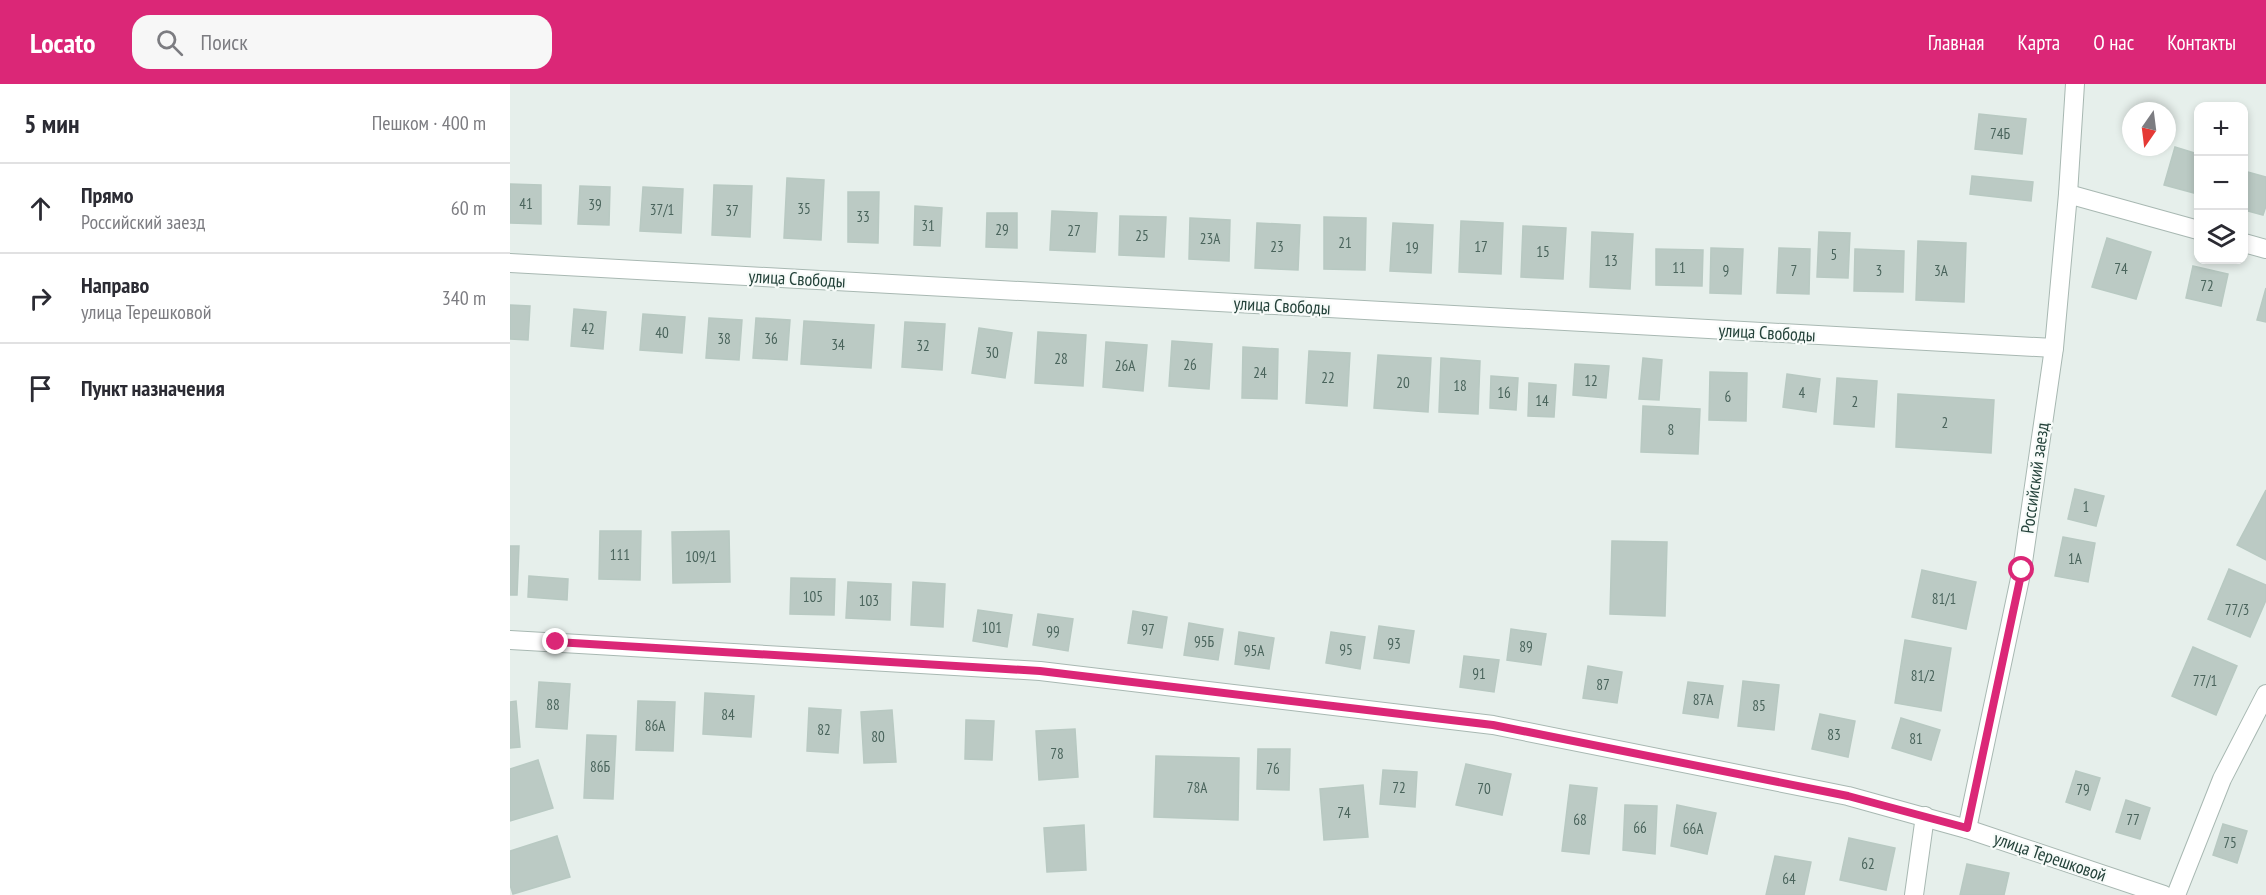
<!DOCTYPE html>
<html lang="ru">
<head>
<meta charset="utf-8">
<style>
	:root { --surface:#fff; --page:#f7f7f7; --text:#2b2b33; --muted:#7c7c81; --line:#e1e1e2; --accent:#db2777 }
	body { margin:0; font-family:"PT Sans Narrow",sans-serif; background:var(--page); color:var(--text) }
	.controls { position:absolute; right:18px; top:18px; display:grid; overflow:hidden; border-radius:12px; box-shadow:0 3px 9px #0003 }
	.controls button { width:54px; height:54px; display:grid; place-items:center; padding:0; border:0; border-bottom:2px solid var(--line); background:var(--surface); color:var(--text); font:30px sans-serif }
	.compass { position:absolute; left:1612px; top:18px; width:54px; height:54px; border-radius:50%; background:var(--surface); box-shadow:0 3px 9px #0003; rotate:194deg }
	.stop { position:absolute; width:18px; height:18px; margin:-14px; border:4px solid #db2777; border-radius:50%; background:#fff }
	.stop.end { background:#db2777; border-color:#fff; box-shadow:0 2px 6px #0008 }
	.list { margin:0; padding:0; list-style:none }
	h2 { display:flex; justify-content:space-between; align-items:center; height:78px; margin:0; padding:0 24px; font-size:26px }
	h2 small { font-size:20px; font-weight:400; color:var(--muted) }
	.list li { display:grid; grid-template-columns:39px 1fr auto; gap:18px; align-items:center; box-sizing:border-box; height:90px; padding:0 24px; border-top:2px solid var(--line) }
	.list b { display:block; font-size:22px; white-space:nowrap }
	.list p { margin:0; font-size:20px; white-space:nowrap; color:var(--muted) }
	.list em { font-size:20px; font-style:normal; color:var(--muted) }
	.icon { flex:none; width:33px; height:33px; fill:none; stroke:currentColor; stroke-width:2; stroke-linecap:round; stroke-linejoin:round }
	.map { position:relative; flex:none; width:1756px; height:811px; overflow:hidden }
	header { display:flex; align-items:center; gap:36px; box-sizing:border-box; height:84px; padding:0 30px; background:var(--accent); color:#fff }
	header strong { font-size:28px }
	nav { display:flex; gap:33px; margin-inline-start:auto; font-size:21px }
	.search { width:420px; height:54px; background:var(--page); display:flex; align-items:center; gap:15px; box-sizing:border-box; padding:0 21px; border-radius:18px; color:var(--muted); font-size:22px }
	main { display:flex }
	aside { flex:1; background:var(--surface) }
	.map>svg:first-child { display:block }
	.building { fill:#bbcac4; stroke:#b8c9c2; stroke-width:1.5 }
	.lines { fill:none; stroke-linecap:round; stroke-linejoin:round }
	.minor-casing { stroke:#a8b8b2; stroke-width:20 }
	.minor { stroke:#fff; stroke-width:18 }
	.route { stroke:#db2777; stroke-width:8 }
	.labels { text-anchor:middle; stroke-width:4.5; stroke-linejoin:round; paint-order:stroke }
	.number-label { font-size:15px; fill:#4a645c }
	.street-label { font-size:18px; fill:#24423a; stroke:#f7fbf9 }
</style>
</head>
<body>
<header>
<strong>Locato</strong>
<div class="search"><svg class="icon" aria-label="search" viewBox="0 0 24 24"><circle cx="10" cy="10" r="6"/><path d="M15 15l6 6"/></svg>Поиск</div>
<nav><a>Главная</a><a>Карта</a><a>О нас</a><a>Контакты</a></nav>
</header>
<main>
<aside>
<h2>5 мин<small>Пешком · 400 m</small></h2>
<ul class="list">
<li><svg class="icon" aria-label="ahead" viewBox="0 0 24 24"><path d="M12 20V5M6 11l6-6 6 6"/></svg><div><b>Прямо</b><p>Российский заезд</p></div><em>60 m</em></li>
<li><svg class="icon" aria-label="right" viewBox="0 0 24 24"><path d="M7 20v-9h11M14 6l5 5-5 5"/></svg><div><b>Направо</b><p>улица Терешковой</p></div><em>340 m</em></li>
<li><svg class="icon" aria-label="arrive" viewBox="0 0 24 24"><path d="M6 21V4h12l-3 4 3 4H6"/></svg><div><b>Пункт назначения</b></div></li>
</ul>
</aside>
<div class="map">
<svg width="1756" height="811" viewBox="0 0 1756 811">
	<rect width="100%" height="100%" fill="#e6efeb"/>
	<!-- building -->
	<g class="building">
		<polygon points="1469,30 1516,35 1512,70 1465,65"/>
		<polygon points="1665,63 1688,70 1688,93 1684,109 1654,101"/>
		<polygon points="1734,87 1756,93 1756,122 1753,131 1734,126"/>
		<polygon points="1462,92 1523,98 1521,117 1460,110"/>
		<polygon points="277,94 314,96 311,156 274,154"/>
		<polygon points="0,100 31,101 31,140 0,139"/>
		<polygon points="204,101 242,102 240,153 202,151"/>
		<polygon points="70,102 100,103 99,141 68,140"/>
		<polygon points="133,103 173,105 171,149 130,147"/>
		<polygon points="338,108 369,108 368,159 338,158"/>
		<polygon points="405,122 432,124 430,162 404,161"/>
		<polygon points="542,127 587,129 585,168 540,166"/>
		<polygon points="477,129 507,129 507,164 476,163"/>
		<polygon points="610,132 656,133 654,173 609,171"/>
		<polygon points="814,133 856,134 855,186 814,185"/>
		<polygon points="680,134 720,136 719,177 679,175"/>
		<polygon points="951,137 993,139 991,190 949,188"/>
		<polygon points="747,139 790,141 788,186 745,184"/>
		<polygon points="883,139 923,141 921,189 880,187"/>
		<polygon points="1013,142 1056,144 1053,195 1011,193"/>
		<polygon points="1082,148 1123,150 1120,205 1080,203"/>
		<polygon points="1309,148 1340,149 1338,194 1307,193"/>
		<polygon points="1597,154 1641,168 1626,215 1582,203"/>
		<polygon points="1408,157 1456,159 1454,218 1406,216"/>
		<polygon points="1201,164 1233,165 1231,210 1200,209"/>
		<polygon points="1269,164 1300,165 1299,210 1267,209"/>
		<polygon points="1146,165 1193,166 1192,202 1146,201"/>
		<polygon points="1345,165 1394,167 1393,208 1344,207"/>
		<polygon points="1683,182 1718,190 1711,222 1676,214"/>
		<polygon points="1756,204 1756,238 1747,236"/>
		<polygon points="0,221 20,222 18,256 0,255"/>
		<polygon points="64,225 96,228 93,265 61,262"/>
		<polygon points="133,230 175,233 172,269 130,266"/>
		<polygon points="199,234 232,236 229,276 196,274"/>
		<polygon points="246,234 280,236 277,276 243,274"/>
		<polygon points="294,237 364,241 361,284 291,280"/>
		<polygon points="395,238 435,240 432,286 392,283"/>
		<polygon points="469,244 502,249 495,294 462,289"/>
		<polygon points="528,248 576,251 573,302 525,299"/>
		<polygon points="662,257 702,260 699,305 659,302"/>
		<polygon points="596,258 637,261 633,307 593,303"/>
		<polygon points="733,263 768,265 767,315 732,314"/>
		<polygon points="799,267 840,269 837,322 796,319"/>
		<polygon points="868,271 921,274 918,328 864,324"/>
		<polygon points="931,274 970,277 968,330 929,328"/>
		<polygon points="1133,274 1152,276 1149,316 1129,315"/>
		<polygon points="1065,280 1099,282 1096,314 1063,311"/>
		<polygon points="1200,288 1237,289 1236,337 1199,336"/>
		<polygon points="1277,290 1310,295 1306,328 1273,323"/>
		<polygon points="981,292 1008,294 1006,326 980,324"/>
		<polygon points="1327,294 1367,297 1364,343 1324,340"/>
		<polygon points="1019,299 1046,301 1044,333 1018,332"/>
		<polygon points="1388,310 1484,316 1481,369 1386,363"/>
		<polygon points="1133,322 1190,325 1188,370 1131,368"/>
		<polygon points="1565,405 1594,412 1586,442 1558,435"/>
		<polygon points="1756,406 1756,476 1727,461"/>
		<polygon points="90,447 131,447 130,496 89,495"/>
		<polygon points="219,447 220,498 163,499 162,448"/>
		<polygon points="1553,453 1585,459 1578,498 1545,492"/>
		<polygon points="1102,457 1157,458 1155,532 1100,530"/>
		<polygon points="0,462 9,462 7,511 0,511"/>
		<polygon points="1719,485 1756,501 1756,516 1740,553 1698,535"/>
		<polygon points="1412,486 1466,498 1456,545 1402,533"/>
		<polygon points="19,492 58,495 57,516 18,513"/>
		<polygon points="281,494 325,495 324,531 280,530"/>
		<polygon points="338,498 381,500 380,536 336,534"/>
		<polygon points="403,498 435,500 433,543 401,541"/>
		<polygon points="468,526 502,531 497,563 463,557"/>
		<polygon points="623,527 657,533 652,564 618,559"/>
		<polygon points="528,530 563,535 558,567 523,561"/>
		<polygon points="679,539 713,545 708,576 674,571"/>
		<polygon points="869,542 904,547 899,579 864,574"/>
		<polygon points="1001,545 1036,550 1031,581 997,576"/>
		<polygon points="729,548 764,554 759,585 725,580"/>
		<polygon points="821,548 855,553 850,585 816,579"/>
		<polygon points="1395,556 1441,564 1431,627 1385,619"/>
		<polygon points="1683,563 1727,582 1706,631 1662,612"/>
		<polygon points="954,572 989,576 984,608 950,603"/>
		<polygon points="1078,582 1112,588 1107,619 1073,614"/>
		<polygon points="1233,597 1269,601 1264,646 1228,642"/>
		<polygon points="29,598 60,600 57,645 26,643"/>
		<polygon points="1178,598 1213,602 1208,634 1173,629"/>
		<polygon points="195,609 244,612 241,653 193,650"/>
		<polygon points="6,617 10,663 0,664 0,618"/>
		<polygon points="128,617 165,618 163,667 126,666"/>
		<polygon points="299,624 331,626 328,669 297,667"/>
		<polygon points="382,626 386,678 354,679 351,628"/>
		<polygon points="1310,630 1345,637 1338,673 1302,665"/>
		<polygon points="1391,634 1430,646 1421,676 1382,664"/>
		<polygon points="456,636 484,637 482,676 455,675"/>
		<polygon points="565,645 568,693 529,696 526,647"/>
		<polygon points="77,651 106,652 103,715 74,714"/>
		<polygon points="748,665 780,665 779,706 747,705"/>
		<polygon points="646,672 729,674 728,736 644,733"/>
		<polygon points="28,676 43,724 0,737 0,685"/>
		<polygon points="956,680 1001,690 992,731 946,721"/>
		<polygon points="873,686 907,688 905,723 870,720"/>
		<polygon points="1566,687 1590,694 1580,726 1556,718"/>
		<polygon points="853,701 858,753 814,756 810,705"/>
		<polygon points="1060,701 1087,704 1079,770 1052,767"/>
		<polygon points="1616,716 1640,724 1630,755 1606,748"/>
		<polygon points="1115,721 1147,722 1145,770 1113,766"/>
		<polygon points="1167,721 1206,729 1197,770 1161,762"/>
		<polygon points="1713,740 1737,747 1727,779 1703,771"/>
		<polygon points="574,741 576,786 537,788 534,744"/>
		<polygon points="47,752 60,793 3,810 0,801 0,767"/>
		<polygon points="1339,754 1385,764 1376,806 1330,796"/>
		<polygon points="1265,772 1301,778 1294,811 1256,811"/>
		<polygon points="1457,780 1499,789 1494,811 1450,811"/>
	</g>
	<g class="lines">
		<!-- minor casing -->
		<g class="minor-casing">
			<g id="minor">
				<polyline points="1558,110 1688,146"/>
				<polyline points="1734,159 1756,165"/>
				<polyline points="0,179 1544,264"/>
				<polyline points="0,556 530,587 983,641 1338,712 1457,745 1654,811"/>
				<polyline points="1457,745 1512,485 1544,264 1558,110 1565,0"/>
				<polyline points="1404,811 1415,732"/>
				<polyline points="1666,811 1712,695 1756,610"/>
			</g>
		</g>
		<!-- minor -->
		<use href="#minor" class="minor"/>
	</g>
	<g class="lines">
		<!-- route -->
		<polyline class="route" points="46,558 530,587 983,641 1338,712 1457,744 1512,486"/>
	</g>
	<g class="labels">
		<!-- number labels -->
		<g class="number-label">
			<text x="1490" y="55">74Б</text>
			<text x="16" y="125">41</text>
			<text x="85" y="126">39</text>
			<text x="294" y="130">35</text>
			<text x="152" y="131">37/1</text>
			<text x="222" y="132">37</text>
			<text x="353" y="138">33</text>
			<text x="418" y="147">31</text>
			<text x="492" y="151">29</text>
			<text x="564" y="152">27</text>
			<text x="632" y="157">25</text>
			<text x="700" y="160">23А</text>
			<text x="835" y="164">21</text>
			<text x="767" y="168">23</text>
			<text x="971" y="168">17</text>
			<text x="902" y="169">19</text>
			<text x="1033" y="173">15</text>
			<text x="1324" y="176">5</text>
			<text x="1101" y="182">13</text>
			<text x="1169" y="189">11</text>
			<text x="1611" y="190">74</text>
			<text x="1216" y="192">9</text>
			<text x="1284" y="192">7</text>
			<text x="1369" y="192">3</text>
			<text x="1431" y="192">3А</text>
			<text x="1697" y="207">72</text>
			<text x="78" y="250">42</text>
			<text x="152" y="254">40</text>
			<text x="214" y="260">38</text>
			<text x="261" y="260">36</text>
			<text x="328" y="266">34</text>
			<text x="413" y="267">32</text>
			<text x="482" y="274">30</text>
			<text x="551" y="280">28</text>
			<text x="680" y="286">26</text>
			<text x="615" y="287">26А</text>
			<text x="750" y="294">24</text>
			<text x="818" y="299">22</text>
			<text x="1081" y="302">12</text>
			<text x="893" y="304">20</text>
			<text x="950" y="307">18</text>
			<text x="994" y="314">16</text>
			<text x="1292" y="314">4</text>
			<text x="1218" y="318">6</text>
			<text x="1032" y="322">14</text>
			<text x="1345" y="323">2</text>
			<text x="1435" y="344">2</text>
			<text x="1161" y="351">8</text>
			<text x="1576" y="428">1</text>
			<text x="110" y="476">111</text>
			<text x="191" y="478">109/1</text>
			<text x="1565" y="480">1А</text>
			<text x="303" y="518">105</text>
			<text x="1434" y="520">81/1</text>
			<text x="359" y="522">103</text>
			<text x="1727" y="531">77/3</text>
			<text x="482" y="549">101</text>
			<text x="638" y="551">97</text>
			<text x="543" y="553">99</text>
			<text x="694" y="563">95Б</text>
			<text x="884" y="565">93</text>
			<text x="1016" y="568">89</text>
			<text x="836" y="571">95</text>
			<text x="744" y="572">95А</text>
			<text x="969" y="595">91</text>
			<text x="1413" y="597">81/2</text>
			<text x="1695" y="602">77/1</text>
			<text x="1093" y="606">87</text>
			<text x="1193" y="621">87А</text>
			<text x="43" y="626">88</text>
			<text x="1249" y="627">85</text>
			<text x="218" y="636">84</text>
			<text x="145" y="647">86А</text>
			<text x="314" y="651">82</text>
			<text x="1324" y="656">83</text>
			<text x="368" y="658">80</text>
			<text x="1406" y="660">81</text>
			<text x="547" y="675">78</text>
			<text x="90" y="688">86Б</text>
			<text x="763" y="690">76</text>
			<text x="687" y="709">78А</text>
			<text x="889" y="709">72</text>
			<text x="974" y="710">70</text>
			<text x="1573" y="711">79</text>
			<text x="834" y="734">74</text>
			<text x="1070" y="741">68</text>
			<text x="1623" y="741">77</text>
			<text x="1130" y="749">66</text>
			<text x="1183" y="750">66А</text>
			<text x="1720" y="764">75</text>
			<text x="1358" y="785">62</text>
			<text x="1279" y="800">64</text>
		</g>
		<!-- street labels -->
		<g class="street-label">
			<text transform="translate(287 195) rotate(3)" y="6">улица Свободы</text>
			<text transform="translate(772 222) rotate(3)" y="6">улица Свободы</text>
			<text transform="translate(1257 249) rotate(3)" y="6">улица Свободы</text>
			<text transform="translate(1525 394) rotate(-82)" y="6">Российский заезд</text>
			<text transform="translate(1540 773) rotate(19)" y="6">улица Терешковой</text>
		</g>
	</g>
</svg>
<div class="controls">
<button>+</button>
<button>−</button>
<button><svg class="icon" aria-label="layers" viewBox="0 0 24 24"><path d="M12 4l9 5-9 5-9-5zM3 14l9 5 9-5"/></svg></button>
</div>
<svg class="compass" viewBox="-18 -18 36 36"><path d="M0-13l5 13h-10z" fill="#e53935"/><path d="M0 13l5-13h-10z" fill="#7c7c81"/></svg>
<div class="stop" style="left:1512px;top:486px"></div>
<div class="stop end" style="left:46px;top:558px"></div>
</div>
</main>
</body>
</html>
